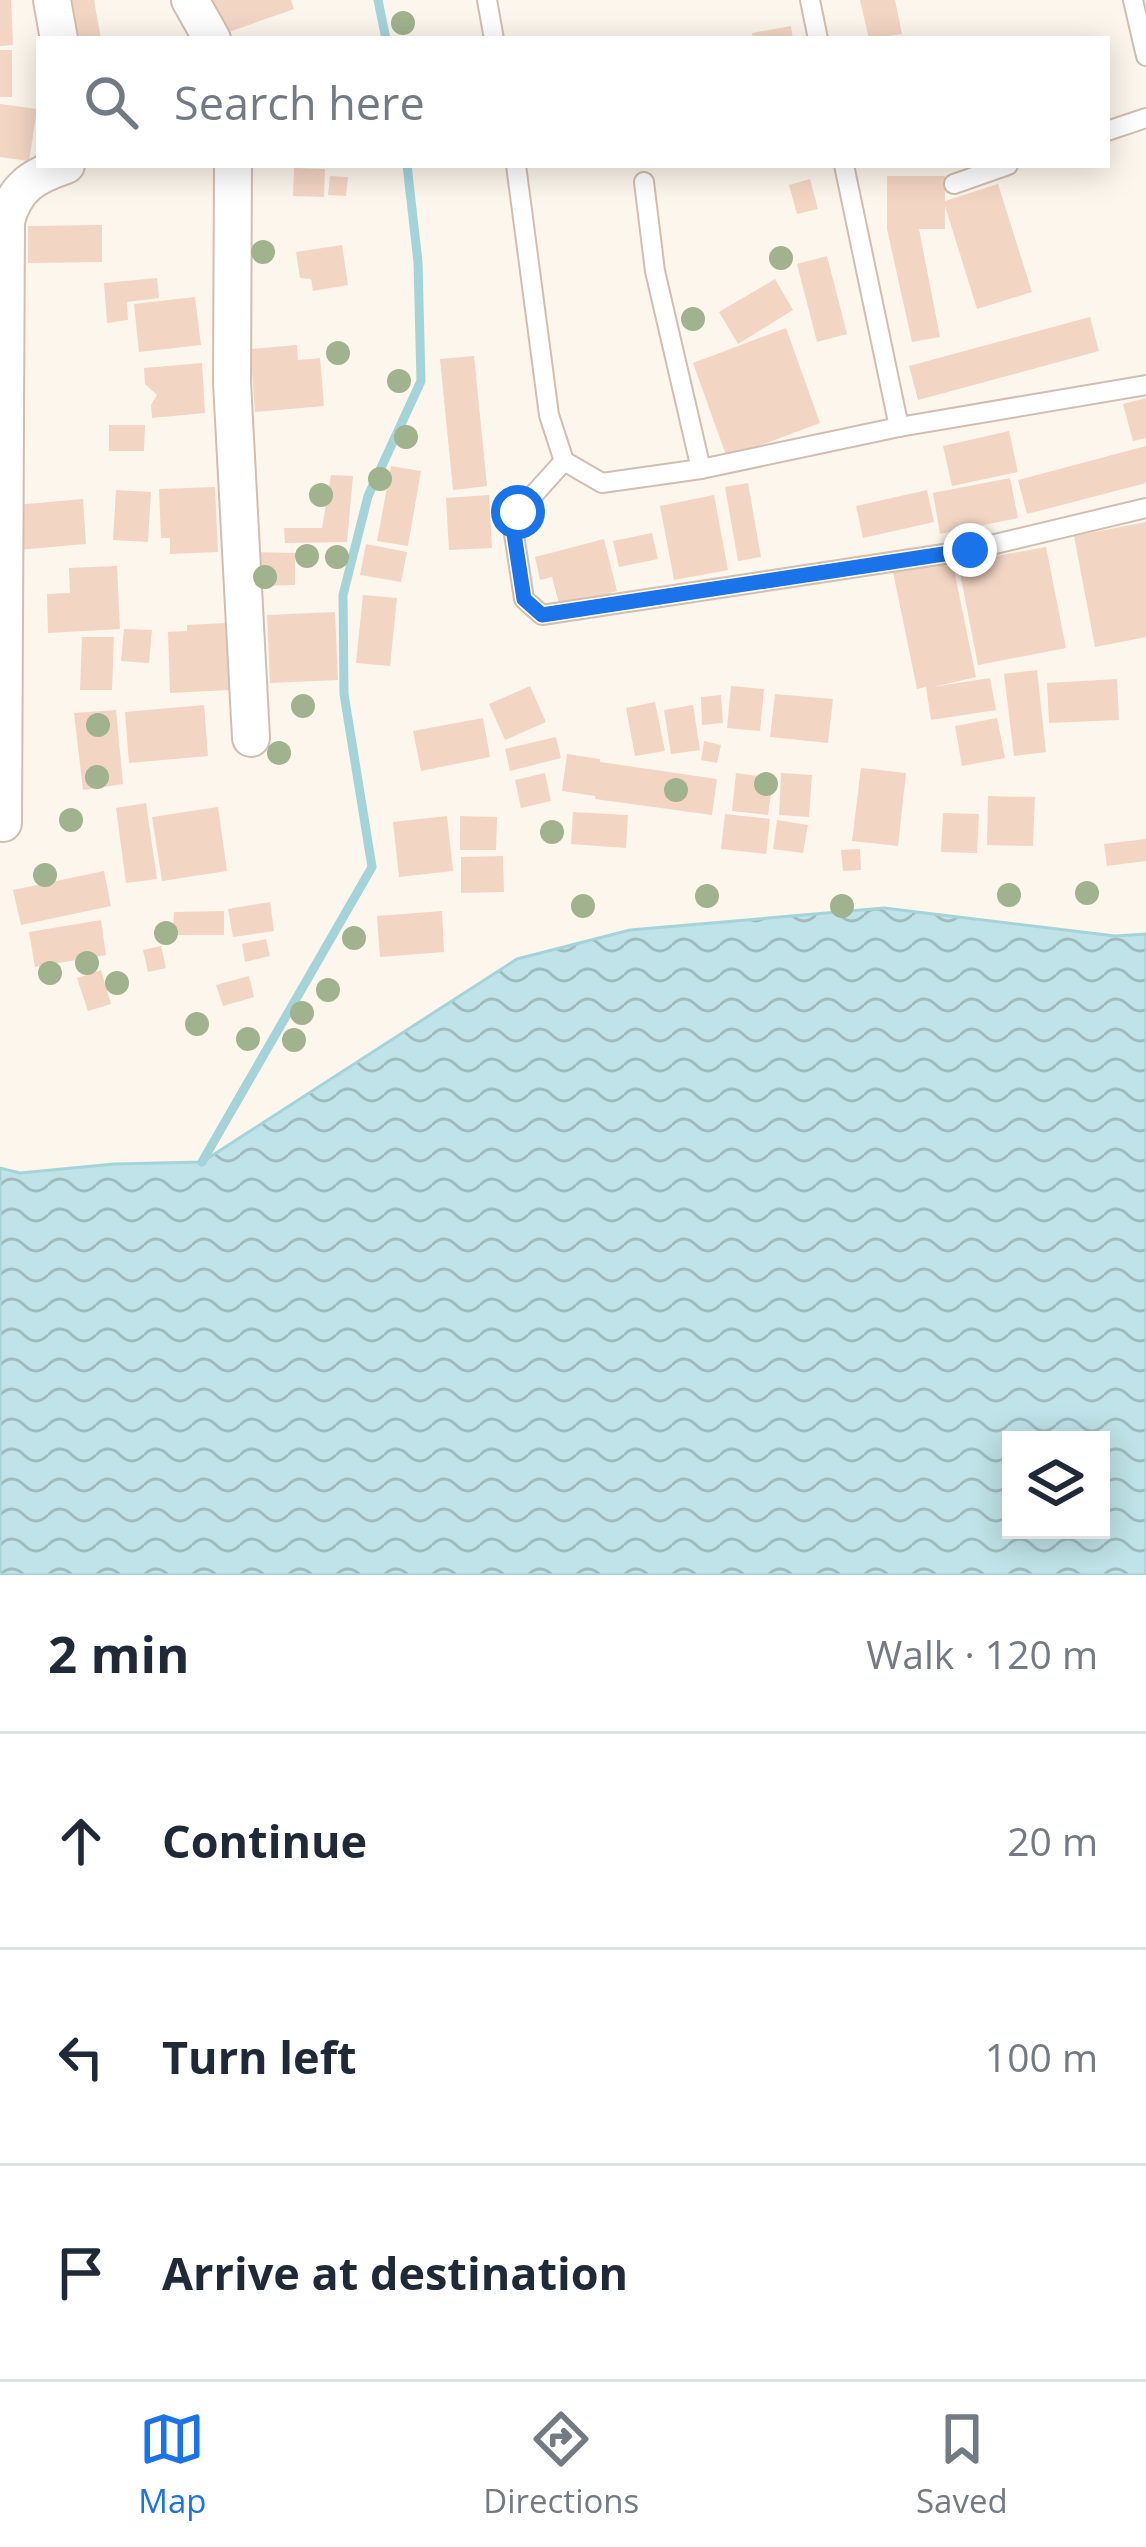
<!DOCTYPE html>
<html lang="en">
<head>
<meta charset="utf-8">
<style>
	:root { --surface:#fff; --page:#f2f2f3; --text:#1f2937; --muted:#747a83; --line:#e0e1e3; --accent:#1a73e8 }
	body { margin:0; font-family:"Open Sans",sans-serif; background:var(--page); color:var(--text) }
	.controls { position:absolute; right:36px; bottom:36px; display:grid; overflow:hidden; border-radius:0px; box-shadow:0 6px 30px #0003 }
	.controls button { width:108px; height:108px; display:grid; place-items:center; padding:0; border:0; border-bottom:3px solid var(--line); background:var(--surface); color:var(--text); font:60px sans-serif }
	.stop { position:absolute; width:36px; height:36px; margin:-27px; border:9px solid #1a73e8; border-radius:50%; background:#fff }
	.stop.end { background:#1a73e8; border-color:#fff; box-shadow:0 3px 12px #0008 }
	.list { margin:0; padding:0; list-style:none }
	h2 { display:flex; justify-content:space-between; align-items:center; height:156px; margin:0; padding:0 48px; font-size:51px }
	h2 small { font-size:39px; font-weight:400; color:var(--muted) }
	.list li { display:grid; grid-template-columns:78px 1fr auto; gap:36px; align-items:center; box-sizing:border-box; height:216px; padding:0 48px; border-top:3px solid var(--line) }
	.list b { display:block; font-size:45px; white-space:nowrap }
	.list em { font-size:39px; font-style:normal; color:var(--muted) }
	.icon { flex:none; width:66px; height:66px; fill:none; stroke:currentColor; stroke-width:2; stroke-linecap:round; stroke-linejoin:round }
	.map { position:relative; flex:none; width:1146px; height:1575px; overflow:hidden }
	.search { position:absolute; background:var(--surface); box-shadow:0 6px 30px #0003; left:36px; right:36px; top:36px; height:132px; display:flex; align-items:center; gap:30px; box-sizing:border-box; padding:0 42px; border-radius:0px; color:var(--muted); font-size:45px }
	.sheet { height:804px; background:var(--surface) }
	nav { display:flex; justify-content:space-around; align-items:center; box-sizing:border-box; height:168px; border-top:3px solid var(--line); background:var(--surface); font-size:33px; color:var(--muted) }
	nav a { display:grid; justify-items:center; gap:6px }
	nav .on { color:var(--accent) }
	.map>svg:first-child { display:block }
	.water { fill:url(#water-waves); stroke:#a5d3da; stroke-width:3; fill-rule:evenodd }
	.lines { fill:none; stroke-linecap:round; stroke-linejoin:round }
	.stream { stroke:#a5d3da; stroke-width:9 }
	.building { fill:#f3d5c3 }
	.service-casing { stroke:#d1beb0; stroke-width:22 }
	.minor-casing { stroke:#d1beb0; stroke-width:40 }
	.service { stroke:#fff; stroke-width:18 }
	.minor { stroke:#fff; stroke-width:36 }
	.tree { fill:#a0b28e }
	.route { stroke:#1a73e8; stroke-width:15 }
</style>
</head>
<body>
<div class="map">
<svg width="1146" height="1575" viewBox="0 0 1146 1575">
	<defs>
		<pattern id="water-waves" width="16" height="10" patternUnits="userSpaceOnUse" patternTransform="scale(3)"><rect width="16" height="10" fill="#bfe3e8"/><path d="M0 5q4-4 8 0t8 0" fill="none" stroke="#a0bbbe"/></pattern>
	</defs>
	<rect width="100%" height="100%" fill="#fdf6ec"/>
	<!-- water -->
	<path class="water" d="M884,908L1115,936L1146,934V1575H0V1168L20,1173L114,1164L202,1162L517,959L630,930ZM1011,1440H1101V1530H1011Z"/>
	<g class="lines">
		<!-- stream -->
		<g class="stream">
			<polyline points="378,0 386,39"/>
			<polyline points="202,1162 372,867 344,694 343,595 368,496 421,381 418,262 407,165"/>
		</g>
	</g>
	<!-- building -->
	<g class="building">
		<polygon points="0,0 11,0 13,45 0,46"/>
		<polygon points="61,0 94,0 101,39 68,39"/>
		<polygon points="211,0 291,0 294,9 223,34"/>
		<polygon points="860,0 895,0 902,34 869,39"/>
		<polygon points="791,26 793,39 753,39 752,33"/>
		<rect x="0" y="50" width="12" height="47"/>
		<polygon points="0,104 37,109 29,161 0,157"/>
		<polygon points="294,168 325,169 324,197 293,196"/>
		<polygon points="330,176 348,177 346,196 328,195"/>
		<polygon points="887,176 945,176 945,201 998,184 1032,292 977,309 945,206 945,229 919,229 940,337 912,342 887,229"/>
		<polygon points="810,179 818,209 797,214 789,185"/>
		<polygon points="102,225 102,262 28,263 28,226"/>
		<polygon points="342,245 348,285 313,291 311,279 300,278 296,252"/>
		<polygon points="827,256 847,334 817,342 797,264"/>
		<polygon points="157,278 159,298 127,302 128,320 107,323 104,283"/>
		<polygon points="775,279 793,310 738,344 719,312"/>
		<polygon points="195,297 201,345 139,352 134,304"/>
		<polygon points="1090,317 1099,351 918,400 909,366"/>
		<polygon points="786,328 820,423 727,458 693,363"/>
		<polygon points="297,345 298,360 320,358 324,406 255,412 252,372 241,373 240,350"/>
		<polygon points="474,356 487,486 453,490 440,359"/>
		<polygon points="202,363 205,413 152,418 151,405 157,395 145,384 144,368"/>
		<polygon points="1146,398 1146,438 1133,441 1123,404"/>
		<polygon points="109,425 145,425 144,451 109,451"/>
		<polygon points="1009,431 1018,472 952,486 943,446"/>
		<polygon points="1146,446 1146,483 1027,514 1018,480"/>
		<polygon points="391,466 421,471 408,546 377,541"/>
		<polygon points="331,475 353,476 347,542 285,543 284,528 322,528"/>
		<polygon points="1010,478 1018,518 940,534 933,493"/>
		<polygon points="748,483 761,557 738,561 725,487"/>
		<polygon points="215,487 218,552 170,554 170,538 161,538 159,489"/>
		<polygon points="116,490 151,492 148,542 113,540"/>
		<polygon points="927,490 934,522 863,538 856,506"/>
		<polygon points="489,495 492,548 449,550 446,498"/>
		<polygon points="714,495 728,570 674,580 660,506"/>
		<polygon points="83,499 86,544 18,550 15,505"/>
		<polygon points="1146,522 1146,637 1095,647 1074,536"/>
		<polygon points="652,533 658,559 619,567 613,541"/>
		<polygon points="604,539 617,591 560,607 552,577 540,580 535,557"/>
		<polygon points="366,544 407,552 401,582 360,575"/>
		<polygon points="1046,547 1066,648 978,665 958,563"/>
		<polygon points="249,552 295,553 295,585 249,586"/>
		<polygon points="951,555 976,677 933,687 990,678 996,710 931,720 926,687 917,689 892,567"/>
		<polygon points="117,566 120,629 48,633 47,594 70,593 69,568"/>
		<polygon points="363,595 397,598 390,666 356,663"/>
		<polygon points="335,612 338,680 270,683 267,615"/>
		<polygon points="226,623 230,690 170,693 168,632 187,631 187,625"/>
		<polygon points="124,629 152,630 149,663 121,661"/>
		<polygon points="82,637 114,637 112,690 80,690"/>
		<polygon points="1037,670 1046,752 1014,756 1004,674"/>
		<polygon points="1117,679 1119,720 1049,723 1047,683"/>
		<polygon points="530,686 546,722 505,740 489,704"/>
		<polygon points="731,686 764,689 760,731 727,728"/>
		<polygon points="775,694 833,699 828,743 770,737"/>
		<polygon points="721,695 723,723 702,725 701,697"/>
		<polygon points="655,702 665,751 635,756 626,708"/>
		<polygon points="204,705 208,756 129,763 125,712"/>
		<polygon points="693,705 700,750 671,754 664,710"/>
		<polygon points="116,710 123,784 83,790 74,713"/>
		<polygon points="483,718 490,757 421,771 413,731"/>
		<polygon points="997,718 1005,758 962,766 955,726"/>
		<polygon points="556,737 561,758 510,771 505,749"/>
		<polygon points="704,741 721,745 717,763 701,760"/>
		<polygon points="567,754 600,759 600,762 717,779 712,815 595,799 595,796 562,791"/>
		<polygon points="861,768 906,773 898,846 852,841"/>
		<polygon points="545,773 551,801 521,808 515,780"/>
		<polygon points="736,773 773,778 768,815 732,811"/>
		<polygon points="781,773 812,775 809,817 779,815"/>
		<polygon points="988,796 1035,797 1033,846 987,845"/>
		<polygon points="146,803 157,879 126,883 116,808"/>
		<polygon points="218,807 227,871 162,881 152,817"/>
		<polygon points="573,812 628,815 626,848 571,844"/>
		<polygon points="943,813 979,814 977,853 941,852"/>
		<polygon points="725,814 770,819 766,854 721,849"/>
		<polygon points="447,816 453,871 399,877 393,822"/>
		<polygon points="460,816 497,817 496,850 460,850"/>
		<polygon points="777,820 808,825 803,853 773,849"/>
		<polygon points="1146,839 1146,861 1107,866 1104,844"/>
		<polygon points="860,849 861,870 843,871 841,850"/>
		<polygon points="503,856 504,892 461,893 461,857"/>
		<polygon points="104,871 111,906 21,925 13,890"/>
		<polygon points="270,902 274,931 233,937 228,909"/>
		<polygon points="224,911 224,935 173,935 174,912"/>
		<polygon points="442,911 444,952 380,957 377,916"/>
		<polygon points="101,920 106,955 35,967 29,932"/>
		<polygon points="266,939 270,956 245,962 242,944"/>
		<polygon points="161,946 166,968 148,972 143,950"/>
		<polygon points="101,970 111,1004 88,1011 77,978"/>
		<polygon points="249,976 254,997 223,1006 216,985"/>
	</g>
	<g class="lines">
		<!-- service casing -->
		<g class="service-casing">
			<g id="service">
				<polyline points="487,0 494,39"/>
				<polyline points="810,0 818,39"/>
				<polyline points="1133,0 1146,56"/>
				<polyline points="1107,131 1146,118"/>
				<polyline points="516,165 549,415 564,461 602,483 701,469 899,427 1146,385"/>
				<polyline points="844,165 899,427"/>
				<polyline points="644,182 655,271 701,469"/>
				<polyline points="954,184 1008,165"/>
				<polyline points="564,461 518,512 514,534 524,599 542,615 970,550 1146,508"/>
			</g>
		</g>
		<!-- minor casing -->
		<g class="minor-casing">
			<g id="minor">
				<polyline points="52,0 59,39"/>
				<polyline points="190,0 212,39"/>
				<polyline points="233,165 232,382 251,738"/>
				<path d="M3,823L6,221C15,187 33,176 66,165"/>
			</g>
		</g>
		<!-- service -->
		<use href="#service" class="service"/>
		<!-- minor -->
		<use href="#minor" class="minor"/>
	</g>
	<!-- trees -->
	<g class="tree">
		<circle cx="403" cy="23" r="12"/>
		<circle cx="263" cy="252" r="12"/>
		<circle cx="781" cy="258" r="12"/>
		<circle cx="693" cy="319" r="12"/>
		<circle cx="338" cy="353" r="12"/>
		<circle cx="399" cy="381" r="12"/>
		<circle cx="406" cy="437" r="12"/>
		<circle cx="380" cy="479" r="12"/>
		<circle cx="321" cy="495" r="12"/>
		<circle cx="307" cy="556" r="12"/>
		<circle cx="337" cy="557" r="12"/>
		<circle cx="265" cy="577" r="12"/>
		<circle cx="303" cy="706" r="12"/>
		<circle cx="98" cy="725" r="12"/>
		<circle cx="279" cy="753" r="12"/>
		<circle cx="97" cy="777" r="12"/>
		<circle cx="766" cy="784" r="12"/>
		<circle cx="676" cy="790" r="12"/>
		<circle cx="71" cy="820" r="12"/>
		<circle cx="552" cy="832" r="12"/>
		<circle cx="45" cy="875" r="12"/>
		<circle cx="1087" cy="893" r="12"/>
		<circle cx="1009" cy="895" r="12"/>
		<circle cx="707" cy="896" r="12"/>
		<circle cx="583" cy="906" r="12"/>
		<circle cx="842" cy="906" r="12"/>
		<circle cx="166" cy="933" r="12"/>
		<circle cx="354" cy="938" r="12"/>
		<circle cx="87" cy="963" r="12"/>
		<circle cx="50" cy="973" r="12"/>
		<circle cx="117" cy="983" r="12"/>
		<circle cx="328" cy="990" r="12"/>
		<circle cx="302" cy="1013" r="12"/>
		<circle cx="197" cy="1024" r="12"/>
		<circle cx="248" cy="1039" r="12"/>
		<circle cx="294" cy="1040" r="12"/>
	</g>
	<g class="lines">
		<!-- route -->
		<polyline class="route" points="518,512 514,534 524,599 542,615 970,550"/>
	</g>
</svg>
<div class="controls">
<button><svg class="icon" aria-label="layers" viewBox="0 0 24 24"><path d="M12 4l9 5-9 5-9-5zM3 14l9 5 9-5"/></svg></button>
</div>
<div class="stop" style="left:518px;top:512px"></div>
<div class="stop end" style="left:970px;top:550px"></div>
<div class="search"><svg class="icon" aria-label="search" viewBox="0 0 24 24"><circle cx="10" cy="10" r="6"/><path d="M15 15l6 6"/></svg>Search here</div>
</div>
<section class="sheet">
<h2>2 min<small>Walk · 120 m</small></h2>
<ul class="list">
<li><svg class="icon" aria-label="ahead" viewBox="0 0 24 24"><path d="M12 20V5M6 11l6-6 6 6"/></svg><div><b>Continue</b></div><em>20 m</em></li>
<li><svg class="icon" aria-label="left" viewBox="0 0 24 24"><path d="M17 20v-9H6M10 6l-5 5 5 5"/></svg><div><b>Turn left</b></div><em>100 m</em></li>
<li><svg class="icon" aria-label="arrive" viewBox="0 0 24 24"><path d="M6 21V4h12l-3 4 3 4H6"/></svg><div><b>Arrive at destination</b></div></li>
</ul>
</section>
<nav>
<a class="on"><svg class="icon" aria-label="map" viewBox="0 0 24 24"><path d="M3 6l6-2 6 2 6-2v14l-6 2-6-2-6 2zM9 4v14M15 6v14"/></svg>Map</a>
<a><svg class="icon" aria-label="directions" viewBox="0 0 24 24"><path d="M12 3l9 9-9 9-9-9zM9 14v-3h6M13 9l2 2-2 2"/></svg>Directions</a>
<a><svg class="icon" aria-label="saved" viewBox="0 0 24 24"><path d="M7 4h10v16l-5-4-5 4z"/></svg>Saved</a>
</nav>
</body>
</html>
